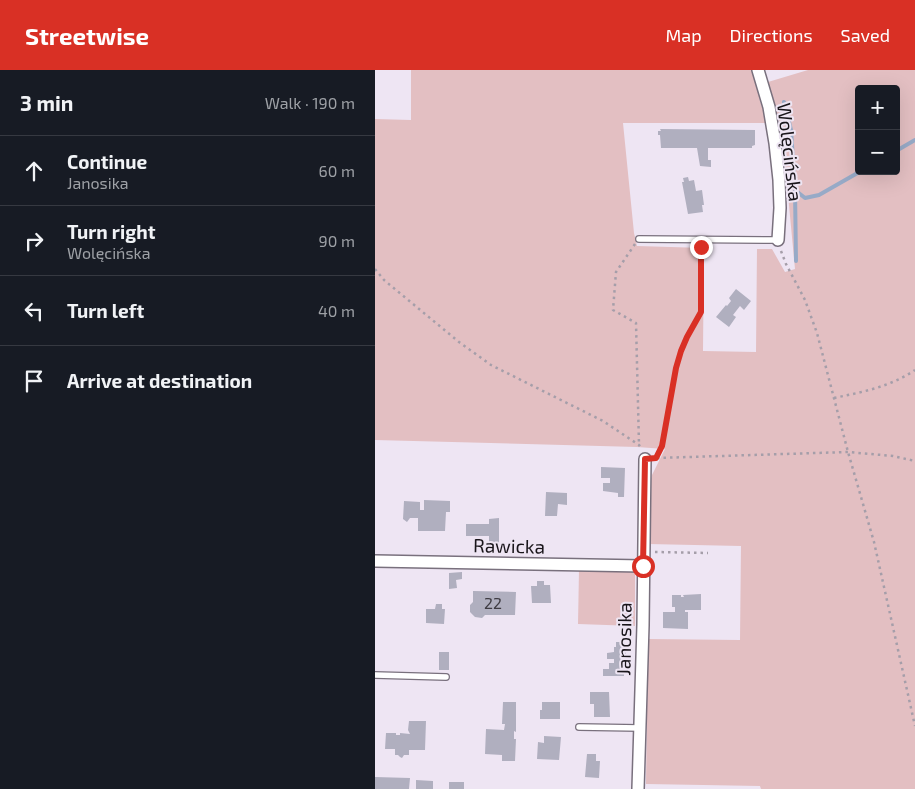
<!DOCTYPE html>
<html lang="en">
<head>
<meta charset="utf-8">
<style>
	:root { --surface:#171b24; --page:#242831; --text:#f1f3f6; --muted:#9ea1a6; --line:#363941; --accent:#d93025 }
	body { margin:0; font-family:"Exo 2",sans-serif; background:var(--page); color:var(--text) }
	.controls { position:absolute; right:15px; top:15px; display:grid; overflow:hidden; border-radius:5px; box-shadow:0 5px 20px #0002 }
	.controls button { width:45px; height:45px; display:grid; place-items:center; padding:0; border:0; border-bottom:1px solid var(--line); background:var(--surface); color:var(--text); font:25px sans-serif }
	.stop { position:absolute; width:15px; height:15px; margin:-11px; border:4px solid #d93025; border-radius:50%; background:#fff }
	.stop.end { background:#d93025; border-color:#fff; box-shadow:0 1px 5px #0008 }
	.list { margin:0; padding:0; list-style:none }
	h2 { display:flex; justify-content:space-between; align-items:center; height:65px; margin:0; padding:0 20px; font-size:21px }
	h2 small { font-size:16px; font-weight:400; color:var(--muted) }
	.list li { display:grid; grid-template-columns:32px 1fr auto; gap:15px; align-items:center; box-sizing:border-box; height:70px; padding:0 20px; border-top:1px solid var(--line) }
	.list b { display:block; font-size:19px; white-space:nowrap }
	.list p { margin:0; font-size:16px; white-space:nowrap; color:var(--muted) }
	.list em { font-size:16px; font-style:normal; color:var(--muted) }
	.icon { flex:none; width:28px; height:28px; fill:none; stroke:currentColor; stroke-width:2; stroke-linecap:round; stroke-linejoin:round }
	.map { position:relative; flex:none; width:540px; height:719px; overflow:hidden }
	header { display:flex; align-items:center; gap:30px; box-sizing:border-box; height:70px; padding:0 25px; background:var(--accent); color:#fff }
	header strong { font-size:24px }
	nav { display:flex; gap:28px; margin-inline-start:auto; font-size:18px }
	main { display:flex }
	aside { flex:1; background:var(--surface) }
	.map>svg:first-child { display:block }
	.green { fill:#e3bfc2; fill-rule:evenodd }
	.lines { fill:none; stroke-linecap:round; stroke-linejoin:round }
	.stream { stroke:#97aac7; stroke-width:4 }
	.building { fill:#b0afbf }
	.service-casing { stroke:#79707d; stroke-width:8 }
	.minor-casing { stroke:#79707d; stroke-width:14 }
	.path { stroke:#a59ea9; stroke-width:2.5; stroke-dasharray:2.5 4; stroke-linecap:butt }
	.service { stroke:#fff; stroke-width:5.5 }
	.minor { stroke:#fff; stroke-width:11 }
	.route { stroke:#d93025; stroke-width:6 }
	.labels { text-anchor:middle; stroke-width:4; stroke-linejoin:round; paint-order:stroke }
	.number-label { font-size:16px; fill:#3f3c43 }
	.street-label { font-size:19px; fill:#19151a; stroke:#eee5f3 }
</style>
</head>
<body>
<header>
<strong>Streetwise</strong>
<nav><a>Map</a><a>Directions</a><a>Saved</a></nav>
</header>
<main>
<aside>
<h2>3 min<small>Walk · 190 m</small></h2>
<ul class="list">
<li><svg class="icon" aria-label="ahead" viewBox="0 0 24 24"><path d="M12 20V5M6 11l6-6 6 6"/></svg><div><b>Continue</b><p>Janosika</p></div><em>60 m</em></li>
<li><svg class="icon" aria-label="right" viewBox="0 0 24 24"><path d="M7 20v-9h11M14 6l5 5-5 5"/></svg><div><b>Turn right</b><p>Wolęcińska</p></div><em>90 m</em></li>
<li><svg class="icon" aria-label="left" viewBox="0 0 24 24"><path d="M17 20v-9H6M10 6l-5 5 5 5"/></svg><div><b>Turn left</b></div><em>40 m</em></li>
<li><svg class="icon" aria-label="arrive" viewBox="0 0 24 24"><path d="M6 21V4h12l-3 4 3 4H6"/></svg><div><b>Arrive at destination</b></div></li>
</ul>
</aside>
<div class="map">
<svg width="540" height="719" viewBox="0 0 540 719">
	<rect width="100%" height="100%" fill="#eee5f3"/>
	<!-- green -->
	<g class="green">
		<path d="M36,0H378L385,31L392,53H248L259,163L262,176L329,178L328,281L381,282L382,179H397L410,202L420,199L407,61L393,12L433,0H540V719H386L385,716L271,714L273,569L365,570L366,476L273,474V421L277,405L290,379L262,377L0,370V49L36,50ZM484,19H521V101H484Z"/>
		<polygon points="204,500 260,501 260,556 203,554"/>
	</g>
	<g class="lines">
		<!-- stream -->
		<g class="stream">
			<polyline points="409,32 416,60 420,120 421,191"/>
			<polyline points="521,81 540,70"/>
			<polyline points="420,120 430,128 444,125 486,101"/>
		</g>
	</g>
	<!-- building -->
	<g class="building">
		<polygon points="285,59 380,60 380,75 377,76 377,78 333,78 333,90 336,90 336,97 325,96 322,78 286,78 285,65 283,65 283,61 286,61"/>
		<polygon points="313,107 314,111 319,110 321,121 327,120 329,135 327,135 328,142 313,144 307,112 309,112 308,108"/>
		<polygon points="361,219 376,231 369,240 365,236 358,245 361,247 354,257 341,247 351,235 352,236 356,231 354,228"/>
		<polygon points="226,397 250,398 249,427 243,427 243,423 228,421 228,413 235,413 235,408 226,408"/>
		<polygon points="171,422 192,423 192,435 183,434 182,446 170,446"/>
		<polygon points="49,430 75,431 75,442 71,442 70,461 43,461 43,448 35,448 32,452 28,449 29,431 45,432 45,440 49,440"/>
		<polygon points="124,448 124,473 114,473 114,466 91,466 91,454 114,454 114,449"/>
		<polygon points="87,502 87,509 81,510 82,518 74,519 74,503"/>
		<polygon points="162,511 169,511 169,515 175,515 176,533 157,533 156,516 162,516"/>
		<polygon points="98,521 141,522 140,545 110,545 107,548 100,547 95,542 95,535 98,532"/>
		<polygon points="326,524 326,540 310,540 310,542 313,542 313,559 288,558 288,542 300,542 300,537 297,537 297,525 306,525 306,527 309,527 308,525"/>
		<polygon points="61,534 67,534 67,539 70,539 69,554 51,553 51,539 60,539"/>
		<polygon points="241,572 249,572 250,577 251,577 251,600 249,600 249,606 228,606 228,599 234,599 234,593 239,593 239,589 232,589 232,583 239,582 239,577 241,577"/>
		<rect x="64" y="582" width="10" height="18"/>
		<polygon points="215,622 234,622 235,647 219,647 219,634 215,634"/>
		<polygon points="128,632 141,632 141,662 139,661 139,669 141,669 140,691 127,691 127,685 110,684 111,659 129,660 130,654 127,654"/>
		<polygon points="167,632 185,632 185,649 165,649 165,640 167,640"/>
		<polygon points="34,651 51,651 50,680 34,680 34,685 29,685 27,688 25,687 23,685 20,685 20,679 10,679 11,663 21,663 21,665 25,665 25,663 35,664 33,660"/>
		<polygon points="169,666 186,667 184,690 162,689 163,672 169,673"/>
		<polygon points="212,684 221,684 221,691 225,691 224,708 210,707"/>
		<polygon points="0,707 35,708 34,719 0,719"/>
		<polygon points="41,710 58,711 58,719 41,719"/>
		<rect x="74" y="712" width="15" height="7"/>
	</g>
	<g class="lines">
		<!-- service casing -->
		<g class="service-casing">
			<g id="service">
				<polyline points="264,169 403,170"/>
				<polyline points="0,605 71,607"/>
				<polyline points="204,657 265,658"/>
			</g>
		</g>
		<!-- minor casing -->
		<g class="minor-casing">
			<g id="minor">
				<polyline points="383,0 394,37 400,73 404,110 405,138 403,170"/>
				<polyline points="0,491 268,496"/>
				<polyline points="263,719 268,555 270,389"/>
			</g>
		</g>
		<!-- path -->
		<g class="path">
			<polyline points="260,174 241,202 238,240 261,253 264,375"/>
			<polyline points="406,181 411,194 430,230 442,263 473,382 499,472 540,656"/>
			<polyline points="0,199 9,210 84,272 116,295 228,351 264,375 266,378"/>
			<path d="M459,328C487,322 515,317 540,300"/>
			<polyline points="281,386 287,377 301,298 306,281 326,241 326,178"/>
			<polyline points="282,388 473,382 518,386 540,391"/>
			<polyline points="280,482 333,483"/>
		</g>
		<!-- service -->
		<use href="#service" class="service"/>
		<!-- minor -->
		<use href="#minor" class="minor"/>
	</g>
	<g class="lines">
		<!-- route -->
		<polyline class="route" points="268,496 270,389 281,388 287,376 301,298 306,281 312,267 326,242 326,177"/>
	</g>
	<g class="labels">
		<!-- number labels -->
		<g class="number-label">
			<text x="118" y="539">22</text>
		</g>
		<!-- street labels -->
		<g class="street-label">
			<text transform="translate(415 82) rotate(83)" y="7">Wolęcińska</text>
			<text transform="translate(134 476) rotate(1)" y="7">Rawicka</text>
			<text transform="translate(249 569) rotate(-89)" y="7">Janosika</text>
		</g>
	</g>
</svg>
<div class="controls">
<button>+</button>
<button>−</button>
</div>
<div class="stop" style="left:268px;top:496px"></div>
<div class="stop end" style="left:326px;top:177px"></div>
</div>
</main>
</body>
</html>
